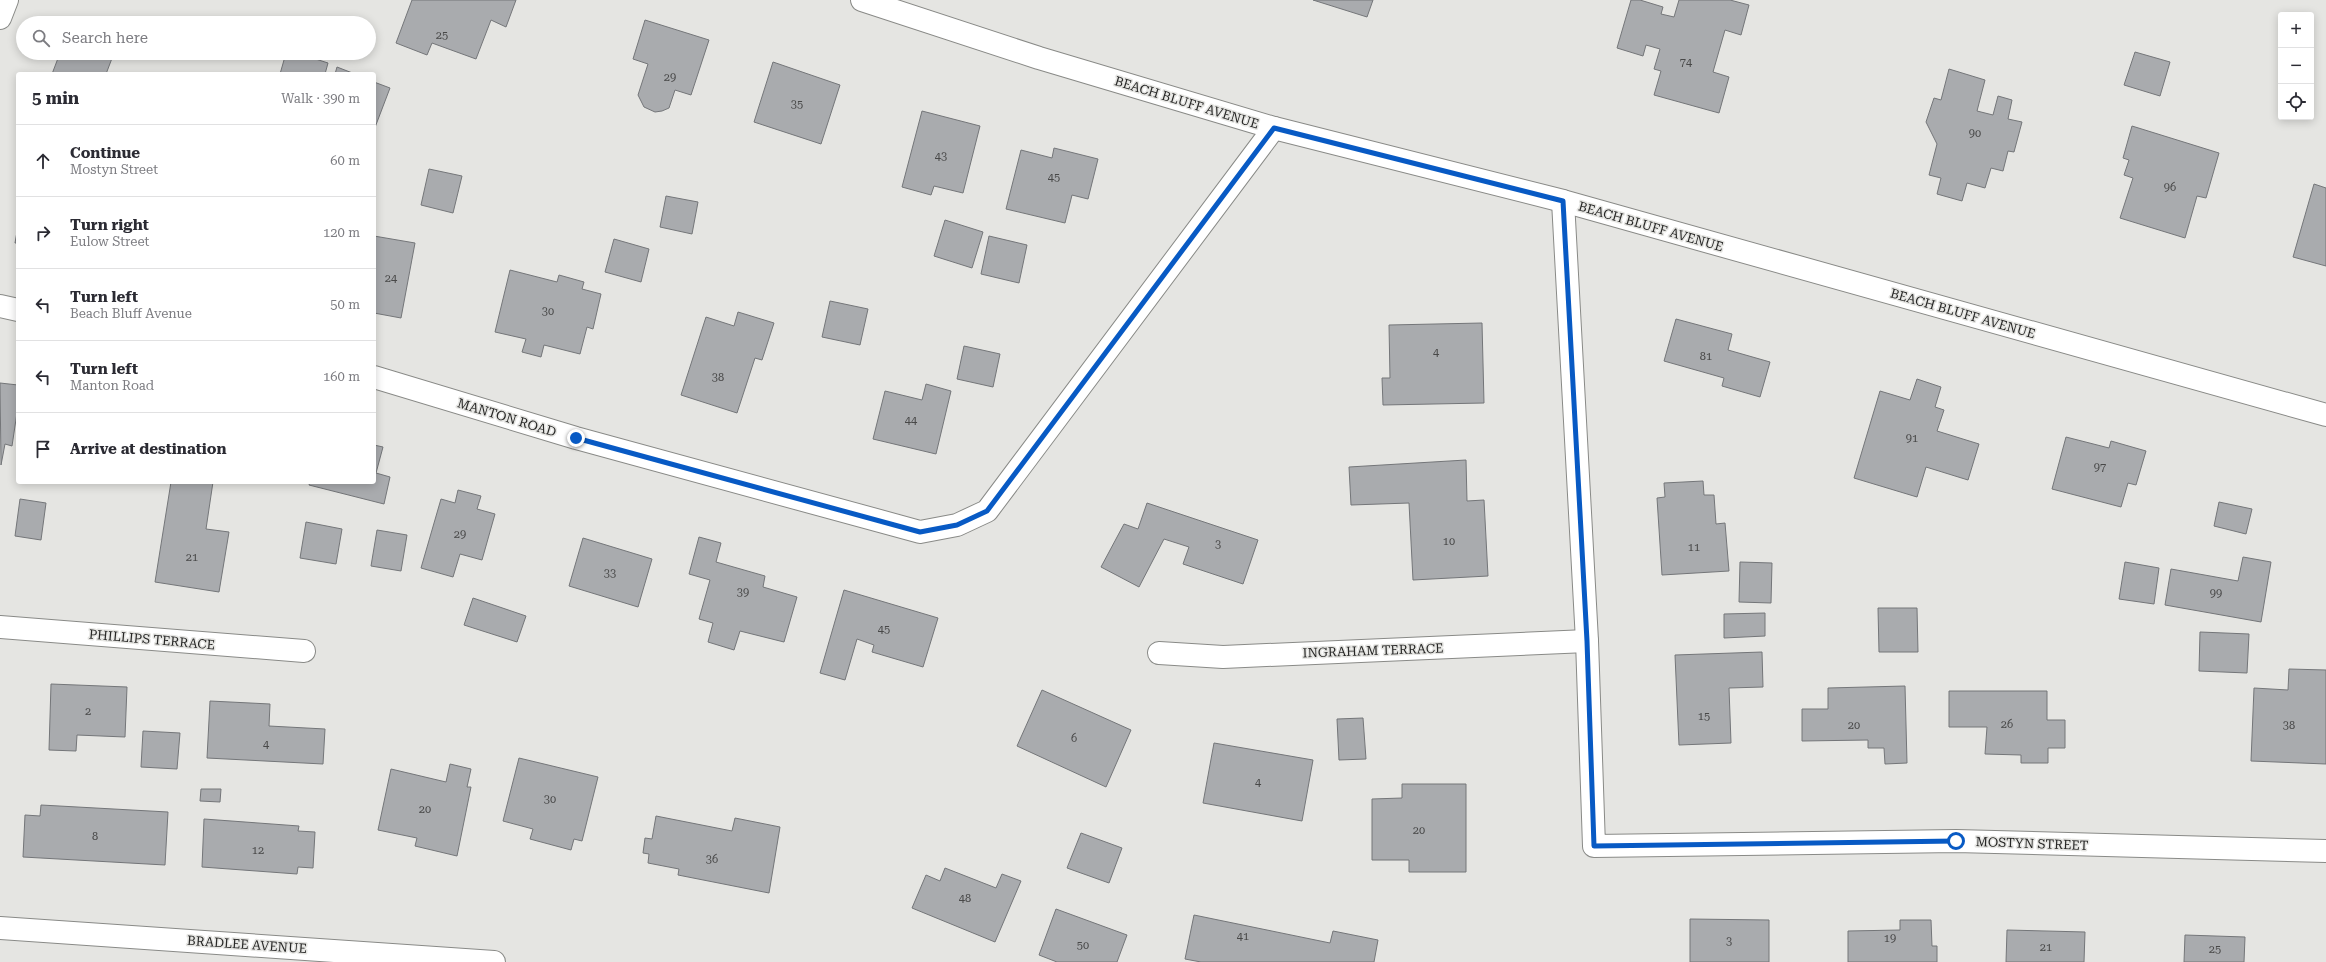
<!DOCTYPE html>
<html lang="en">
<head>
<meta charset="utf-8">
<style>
	:root { --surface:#fff; --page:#f2f2f3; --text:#2b2b33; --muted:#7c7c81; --line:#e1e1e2 }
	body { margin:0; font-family:"Roboto Serif",serif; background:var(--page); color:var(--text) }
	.controls { position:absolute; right:12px; top:12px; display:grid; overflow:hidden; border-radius:4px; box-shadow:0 2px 10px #0003 }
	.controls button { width:36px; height:36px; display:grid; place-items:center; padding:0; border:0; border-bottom:1px solid var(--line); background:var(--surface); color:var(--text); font:20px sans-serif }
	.stop { position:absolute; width:12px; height:12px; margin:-9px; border:3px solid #085ac4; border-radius:50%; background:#fff }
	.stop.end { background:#085ac4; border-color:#fff; box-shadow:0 1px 4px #0008 }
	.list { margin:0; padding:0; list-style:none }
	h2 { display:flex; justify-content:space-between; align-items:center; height:52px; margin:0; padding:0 16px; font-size:17px }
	h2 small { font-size:13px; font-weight:400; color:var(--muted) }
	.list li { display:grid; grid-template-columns:26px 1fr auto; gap:12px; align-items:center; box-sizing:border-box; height:72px; padding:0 16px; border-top:1px solid var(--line) }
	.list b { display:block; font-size:15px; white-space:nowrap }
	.list p { margin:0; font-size:13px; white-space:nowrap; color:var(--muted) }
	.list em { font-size:13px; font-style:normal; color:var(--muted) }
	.icon { flex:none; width:22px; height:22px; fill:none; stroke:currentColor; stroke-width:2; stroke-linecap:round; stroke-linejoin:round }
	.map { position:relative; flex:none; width:2326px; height:962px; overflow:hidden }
	.search { position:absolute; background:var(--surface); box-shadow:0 2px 10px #0003; left:16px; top:16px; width:360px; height:44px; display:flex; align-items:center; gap:10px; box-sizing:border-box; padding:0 14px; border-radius:22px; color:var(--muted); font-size:15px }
	.panel { position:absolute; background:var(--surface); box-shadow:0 2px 10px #0003; left:16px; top:72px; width:360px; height:412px; border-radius:4px }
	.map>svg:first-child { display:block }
	.building { fill:#a9abae; stroke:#747679 }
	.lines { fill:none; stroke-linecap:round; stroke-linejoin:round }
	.minor-casing { stroke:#898a87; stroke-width:24 }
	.major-casing { stroke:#898a87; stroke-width:24 }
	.minor { stroke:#fff; stroke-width:22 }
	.major { stroke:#fff; stroke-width:22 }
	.route { stroke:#085ac4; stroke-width:5 }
	.labels { text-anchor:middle; stroke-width:3; stroke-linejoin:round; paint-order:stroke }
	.number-label { font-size:11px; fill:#484848 }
	.street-label { font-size:13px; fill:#272726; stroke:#e5e5e2 }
</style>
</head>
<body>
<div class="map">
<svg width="2326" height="962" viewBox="0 0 2326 962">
	<rect width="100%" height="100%" fill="#e5e5e2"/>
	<!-- building -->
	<g class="building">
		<polygon points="412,0 516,0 506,27 491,20 476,59 432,43 427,55 396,43"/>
		<polygon points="1313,0 1373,0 1367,17"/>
		<polygon points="1631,0 1640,0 1663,7 1661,14 1674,17 1679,0 1730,0 1749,5 1741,35 1725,30 1713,72 1729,77 1719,113 1654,95 1661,71 1654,69 1660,49 1646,45 1643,56 1617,48"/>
		<polygon points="645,20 709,40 691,95 675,90 669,108 662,111 655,112 644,107 638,95 648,64 633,59"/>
		<polygon points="2135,52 2170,62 2160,96 2124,85"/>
		<polygon points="60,53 114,53 106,74 52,74"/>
		<polygon points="286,53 297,53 328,63 325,74 280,74"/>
		<polygon points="773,62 840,85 821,144 754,122"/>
		<polygon points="337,67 355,74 335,74"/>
		<polygon points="1949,69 1985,80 1977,111 1993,115 1998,96 2012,100 2008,119 2022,122 2014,152 2008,151 2003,171 1991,168 1985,188 1967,183 1962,201 1937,194 1941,178 1929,175 1937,144 1926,122 1934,98 1941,100"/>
		<polygon points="374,82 390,88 374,130"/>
		<polygon points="922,111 980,126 963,193 934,186 931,195 902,187"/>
		<polygon points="2132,126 2219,153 2206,198 2197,196 2185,238 2120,218 2133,178 2124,175 2129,160 2123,158"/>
		<polygon points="1054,148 1098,159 1088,199 1072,195 1065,223 1006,209 1021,150 1052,158"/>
		<polygon points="429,169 462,176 453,213 421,205"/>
		<polygon points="2314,184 2326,188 2326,266 2293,257"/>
		<polygon points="666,196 698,202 692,234 660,227"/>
		<polygon points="945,220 983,232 972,268 934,256"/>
		<polygon points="18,226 18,243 15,243"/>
		<polygon points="374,236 415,243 401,318 374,313"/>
		<polygon points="989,236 1027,245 1019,283 981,274"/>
		<polygon points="614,239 649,249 641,282 605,272"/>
		<polygon points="510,270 557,282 559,275 584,282 582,289 601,294 593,329 587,327 580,354 544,345 541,357 522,352 526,339 495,332"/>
		<polygon points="830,301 868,309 860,345 822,337"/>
		<polygon points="738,312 774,323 762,360 755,358 737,413 681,395 706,317 734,326"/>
		<polygon points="1676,319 1732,334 1728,350 1770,362 1760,397 1722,386 1724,378 1664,361"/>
		<polygon points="1482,323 1484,403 1383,405 1382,378 1390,378 1389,325"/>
		<polygon points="964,346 1000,354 993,387 957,379"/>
		<polygon points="1917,379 1941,387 1935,407 1944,410 1937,431 1979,444 1968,480 1926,467 1917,497 1854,478 1880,391 1910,400"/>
		<polygon points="0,383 18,385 18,406 12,446 5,444 1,465"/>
		<polygon points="926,384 951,391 936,454 873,439 885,391 922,400"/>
		<polygon points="2066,437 2109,448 2111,441 2146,451 2136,485 2128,483 2121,507 2052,489"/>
		<polygon points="374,445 383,447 376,473 390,477 384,504 309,485 310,482 374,482"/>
		<polygon points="1466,460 1467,501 1484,500 1488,576 1413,580 1409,503 1351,505 1349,467"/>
		<polygon points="1703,481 1704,495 1714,495 1716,524 1725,523 1729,571 1662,575 1657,498 1665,497 1664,483"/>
		<polygon points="171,482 213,482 206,529 229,532 219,592 155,582"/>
		<polygon points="458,490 481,496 477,509 495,514 482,560 460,554 453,577 421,568 441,499 455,503"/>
		<polygon points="20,499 46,503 41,540 15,536"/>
		<polygon points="2219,502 2252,509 2246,534 2214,526"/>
		<polygon points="1147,503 1258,540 1243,584 1183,564 1189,547 1164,539 1139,587 1101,567 1124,524 1138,529"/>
		<polygon points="306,522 342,529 336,564 300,558"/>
		<polygon points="377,530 407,535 401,571 371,566"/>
		<polygon points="699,537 721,543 716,562 765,576 763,587 797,597 784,642 740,631 734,650 708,642 713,623 699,619 710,580 689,574"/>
		<polygon points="583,538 652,559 638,607 569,586"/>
		<polygon points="2243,557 2271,562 2261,622 2165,605 2171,569 2238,581"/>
		<polygon points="1740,562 1772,563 1771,603 1739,602"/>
		<polygon points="2125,562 2159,568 2154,604 2119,599"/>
		<polygon points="844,590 938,618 923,667 872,652 874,645 857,639 845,680 820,673"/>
		<polygon points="473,598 526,616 517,642 464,625"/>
		<polygon points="1878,608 1917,608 1918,652 1879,652"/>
		<polygon points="1765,613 1765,636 1724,638 1724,614"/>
		<polygon points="2200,632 2249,634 2247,673 2199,671"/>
		<polygon points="1762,652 1763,687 1729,688 1731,743 1679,745 1675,655"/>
		<polygon points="2289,669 2326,670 2326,764 2251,761 2254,688 2288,690"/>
		<polygon points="51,684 127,687 125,737 77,735 76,751 49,750"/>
		<polygon points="1905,686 1907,763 1885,764 1884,748 1868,748 1868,740 1802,741 1802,709 1828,709 1828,688"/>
		<polygon points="1042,690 1131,730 1106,787 1017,746"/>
		<polygon points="1949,691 2047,691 2047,720 2065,720 2065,748 2048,748 2048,763 2021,763 2021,755 1985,754 1987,727 1949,727"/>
		<polygon points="210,701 270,704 269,726 325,729 323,764 207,758"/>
		<polygon points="1363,718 1366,759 1339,760 1337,719"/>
		<polygon points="143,731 180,733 177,769 141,767"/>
		<polygon points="1214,743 1313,760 1302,821 1203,803"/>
		<polygon points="519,758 598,777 582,841 574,839 571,850 530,839 533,829 503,821"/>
		<polygon points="450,764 471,769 467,787 471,787 457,856 415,846 417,838 378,830 391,769 446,782"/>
		<polygon points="1402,784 1466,784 1466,872 1409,872 1409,860 1372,860 1372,799 1402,798"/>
		<polygon points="201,789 221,789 220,802 200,801"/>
		<polygon points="41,805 168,812 165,865 23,857 25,815 40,816"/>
		<polygon points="656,816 732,831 735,818 780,827 769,893 678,875 679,869 648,863 649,854 643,853 645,838 652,839"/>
		<polygon points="204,819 299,826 298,831 315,832 313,868 298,867 297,874 202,867"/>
		<polygon points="1081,833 1122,848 1109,883 1067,868"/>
		<polygon points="945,868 996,888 1002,874 1021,881 995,942 912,908 926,875 940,881"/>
		<polygon points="1056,909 1127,935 1117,962 1057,962 1039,955"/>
		<polygon points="1194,915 1330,943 1333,931 1378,940 1374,962 1201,962 1185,959"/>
		<polygon points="1690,919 1769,920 1769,962 1690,962"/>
		<polygon points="1900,920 1931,920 1932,946 1937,946 1937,962 1848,962 1848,931 1900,930"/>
		<polygon points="2007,930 2085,932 2084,962 2006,962"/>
		<polygon points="2185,935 2245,937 2244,962 2184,962"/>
	</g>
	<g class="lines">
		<!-- minor casing -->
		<g class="minor-casing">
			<g id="minor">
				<polyline points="862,0 1039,58 1274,128 1563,201 2326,415"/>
				<polyline points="1563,201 1587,641 1594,846 1956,841 2326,851"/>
				<polyline points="0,306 18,310"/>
				<polyline points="374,377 576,438 920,532 957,525 987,511 1274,128"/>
				<polyline points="0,627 304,651"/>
				<polyline points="1159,653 1223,657 1587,641"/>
				<polyline points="0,928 494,962"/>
			</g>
		</g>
		<!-- major casing -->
		<g class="major-casing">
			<polyline id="major" points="0,18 7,0"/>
		</g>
		<!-- minor -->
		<use href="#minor" class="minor"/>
		<!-- major -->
		<use href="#major" class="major"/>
	</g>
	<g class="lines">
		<!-- route -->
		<polyline class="route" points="576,438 920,532 957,525 987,511 1274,128 1563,201 1587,641 1594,846 1956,841"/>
	</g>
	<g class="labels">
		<!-- number labels -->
		<g class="number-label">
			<text x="442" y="39">25</text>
			<text x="1686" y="66">74</text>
			<text x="670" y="81">29</text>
			<text x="797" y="108">35</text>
			<text x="1975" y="137">90</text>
			<text x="941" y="160">43</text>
			<text x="1054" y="181">45</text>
			<text x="2170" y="191">96</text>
			<text x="391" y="282">24</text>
			<text x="548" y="315">30</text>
			<text x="1436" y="356">4</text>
			<text x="1706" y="360">81</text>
			<text x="718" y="381">38</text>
			<text x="911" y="424">44</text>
			<text x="1912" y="442">91</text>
			<text x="2100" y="471">97</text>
			<text x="460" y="538">29</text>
			<text x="1449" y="545">10</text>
			<text x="1218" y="548">3</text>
			<text x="1694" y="551">11</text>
			<text x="192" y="561">21</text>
			<text x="610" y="577">33</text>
			<text x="743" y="596">39</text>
			<text x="2216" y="597">99</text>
			<text x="884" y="633">45</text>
			<text x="88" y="715">2</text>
			<text x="1704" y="720">15</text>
			<text x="2007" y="728">26</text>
			<text x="1854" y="729">20</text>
			<text x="2289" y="729">38</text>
			<text x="1074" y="742">6</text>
			<text x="266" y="748">4</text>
			<text x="1258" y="786">4</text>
			<text x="550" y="803">30</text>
			<text x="425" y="813">20</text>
			<text x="1419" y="834">20</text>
			<text x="95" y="840">8</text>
			<text x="258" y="854">12</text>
			<text x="712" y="863">36</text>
			<text x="965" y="902">48</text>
			<text x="1243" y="940">41</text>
			<text x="1890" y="942">19</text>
			<text x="1729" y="945">3</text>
			<text x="1083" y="949">50</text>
			<text x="2046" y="951">21</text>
			<text x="2215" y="953">25</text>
		</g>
		<!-- street labels -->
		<g class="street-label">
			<text transform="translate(1187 102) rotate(17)" y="5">BEACH BLUFF AVENUE</text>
			<text transform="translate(1651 226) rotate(16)" y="5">BEACH BLUFF AVENUE</text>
			<text transform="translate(1963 313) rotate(16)" y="5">BEACH BLUFF AVENUE</text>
			<text transform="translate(507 417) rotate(17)" y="5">MANTON ROAD</text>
			<text transform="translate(152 639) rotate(5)" y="5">PHILLIPS TERRACE</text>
			<text transform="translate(1373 650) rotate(-2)" y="5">INGRAHAM TERRACE</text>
			<text transform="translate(2032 843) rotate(2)" y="5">MOSTYN STREET</text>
			<text transform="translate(247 944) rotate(4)" y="5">BRADLEE AVENUE</text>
		</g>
	</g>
</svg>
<div class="controls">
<button>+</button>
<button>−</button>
<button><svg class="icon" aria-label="locate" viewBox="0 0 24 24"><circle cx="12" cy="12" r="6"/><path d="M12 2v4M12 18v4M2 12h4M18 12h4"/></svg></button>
</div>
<div class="stop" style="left:1956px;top:841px"></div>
<div class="stop end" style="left:576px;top:438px"></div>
<div class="search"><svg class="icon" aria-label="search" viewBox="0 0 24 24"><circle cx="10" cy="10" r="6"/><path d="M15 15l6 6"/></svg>Search here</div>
<section class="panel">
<h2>5 min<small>Walk · 390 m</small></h2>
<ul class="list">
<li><svg class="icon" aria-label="ahead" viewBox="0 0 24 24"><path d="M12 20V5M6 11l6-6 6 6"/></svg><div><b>Continue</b><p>Mostyn Street</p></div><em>60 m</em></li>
<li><svg class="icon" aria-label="right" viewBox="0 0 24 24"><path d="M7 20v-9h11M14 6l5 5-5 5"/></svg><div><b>Turn right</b><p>Eulow Street</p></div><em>120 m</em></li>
<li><svg class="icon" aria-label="left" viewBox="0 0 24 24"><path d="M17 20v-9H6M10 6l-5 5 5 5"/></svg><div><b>Turn left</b><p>Beach Bluff Avenue</p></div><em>50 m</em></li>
<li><svg class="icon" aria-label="left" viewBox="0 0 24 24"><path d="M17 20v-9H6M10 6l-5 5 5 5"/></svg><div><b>Turn left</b><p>Manton Road</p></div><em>160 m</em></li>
<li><svg class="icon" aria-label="arrive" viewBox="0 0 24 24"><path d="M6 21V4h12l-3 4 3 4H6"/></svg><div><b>Arrive at destination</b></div></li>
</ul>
</section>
</div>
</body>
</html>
